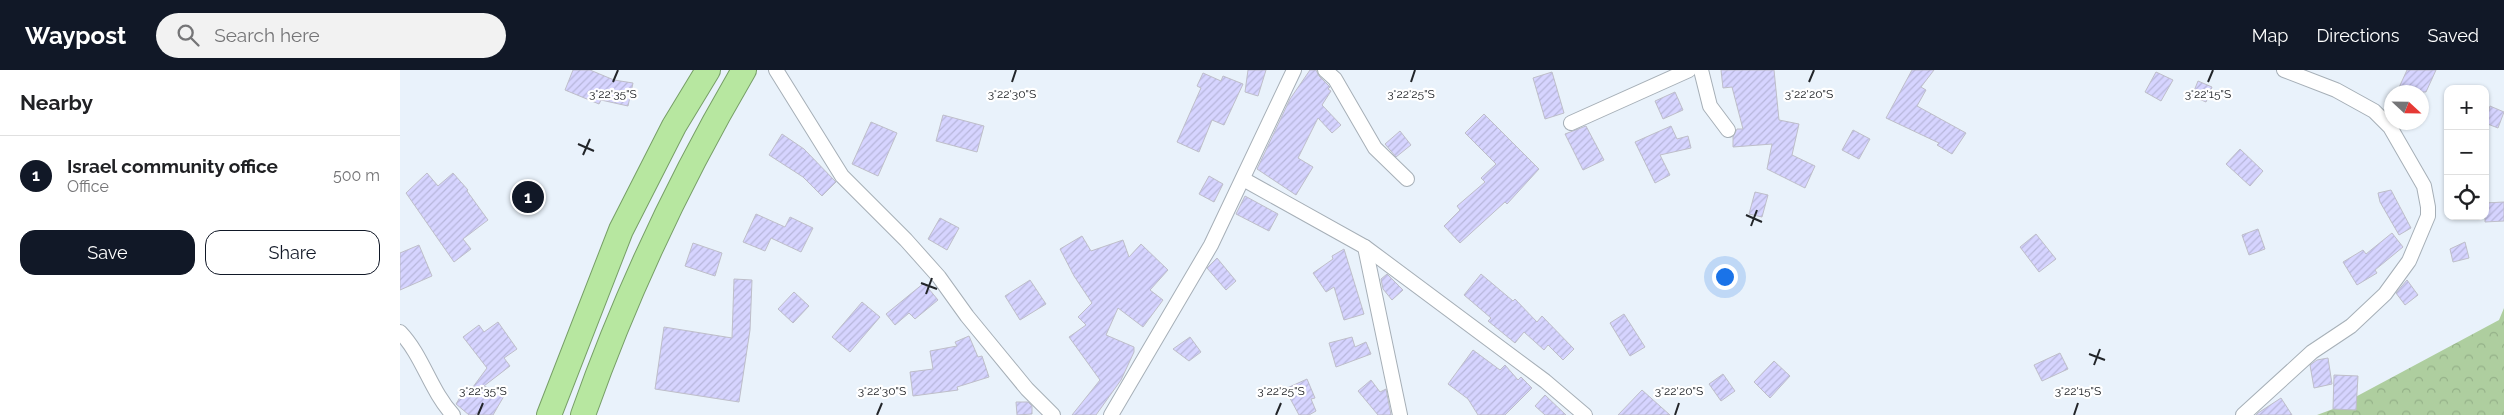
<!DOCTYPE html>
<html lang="en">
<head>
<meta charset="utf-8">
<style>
	:root { --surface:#fff; --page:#f2f2f2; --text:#202124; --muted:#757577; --line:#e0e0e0; --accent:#111827 }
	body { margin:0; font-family:Raleway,sans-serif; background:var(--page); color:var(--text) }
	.controls { position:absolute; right:15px; top:15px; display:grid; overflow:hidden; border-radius:10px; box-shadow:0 1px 4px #0004 }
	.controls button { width:45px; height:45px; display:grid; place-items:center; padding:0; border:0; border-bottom:1px solid var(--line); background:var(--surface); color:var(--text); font:25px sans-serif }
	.compass { position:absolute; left:1984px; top:15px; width:45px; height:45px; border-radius:50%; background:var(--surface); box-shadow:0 1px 4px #0004; rotate:112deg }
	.you { position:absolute; left:1324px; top:206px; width:18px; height:18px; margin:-12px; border:4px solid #fff; border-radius:50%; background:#1a73e8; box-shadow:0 0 0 8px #1a73e833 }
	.badge { display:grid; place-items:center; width:32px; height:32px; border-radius:50%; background:var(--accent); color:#fff; font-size:16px; font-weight:700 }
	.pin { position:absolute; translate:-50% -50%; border:2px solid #fff; box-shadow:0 1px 5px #0006 }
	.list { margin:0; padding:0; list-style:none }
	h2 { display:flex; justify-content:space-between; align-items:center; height:65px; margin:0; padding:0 20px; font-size:21px }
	h2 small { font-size:16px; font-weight:400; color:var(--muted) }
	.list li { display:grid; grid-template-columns:32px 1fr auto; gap:15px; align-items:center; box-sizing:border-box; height:80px; padding:0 20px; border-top:1px solid var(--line) }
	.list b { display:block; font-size:19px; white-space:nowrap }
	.list p { margin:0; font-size:16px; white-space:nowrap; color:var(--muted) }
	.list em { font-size:16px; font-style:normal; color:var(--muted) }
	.actions { display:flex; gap:10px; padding:15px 20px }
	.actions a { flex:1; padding:11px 0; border:1px solid var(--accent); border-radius:15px; text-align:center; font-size:18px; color:var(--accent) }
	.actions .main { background:var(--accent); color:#fff }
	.icon { flex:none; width:28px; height:28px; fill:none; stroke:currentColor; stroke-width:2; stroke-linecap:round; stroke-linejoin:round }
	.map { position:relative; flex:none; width:2104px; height:345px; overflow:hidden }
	header { display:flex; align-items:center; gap:30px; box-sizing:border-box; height:70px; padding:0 25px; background:var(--accent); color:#fff }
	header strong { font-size:24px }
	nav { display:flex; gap:28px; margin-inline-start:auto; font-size:18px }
	.search { width:350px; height:45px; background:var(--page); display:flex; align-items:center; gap:12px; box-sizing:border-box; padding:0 18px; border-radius:28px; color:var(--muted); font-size:19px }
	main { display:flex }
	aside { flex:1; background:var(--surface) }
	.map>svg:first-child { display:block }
	.forest { fill:url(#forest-crowns) }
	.building { fill:url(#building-hatch); stroke:#bebec9 }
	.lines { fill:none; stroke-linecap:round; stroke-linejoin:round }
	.minor-casing { stroke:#a6afb7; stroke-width:16 }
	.trunk-casing { stroke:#779f67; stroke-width:26 }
	.minor { stroke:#fff; stroke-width:14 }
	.trunk { stroke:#b7e7a0; stroke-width:24 }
	.ticks { fill:none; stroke:#222529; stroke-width:2 }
	.ticks-label { font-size:12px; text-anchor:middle; fill:#222529; stroke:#fff; stroke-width:4.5; stroke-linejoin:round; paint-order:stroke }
</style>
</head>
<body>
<header>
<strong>Waypost</strong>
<div class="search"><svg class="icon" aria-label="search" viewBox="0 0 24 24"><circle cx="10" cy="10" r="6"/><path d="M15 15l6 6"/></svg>Search here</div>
<nav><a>Map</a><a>Directions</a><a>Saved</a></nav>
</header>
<main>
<aside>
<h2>Nearby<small></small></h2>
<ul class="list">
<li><span class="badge">1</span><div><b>Israel community office</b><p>Office</p></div><em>500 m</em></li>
</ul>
<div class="actions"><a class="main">Save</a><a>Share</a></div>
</aside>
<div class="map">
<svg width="2104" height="345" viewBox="0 0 2104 345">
	<defs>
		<pattern id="forest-crowns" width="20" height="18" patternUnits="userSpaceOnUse" patternTransform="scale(1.25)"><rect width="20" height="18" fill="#aece9f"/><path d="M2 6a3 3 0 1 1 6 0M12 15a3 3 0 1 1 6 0" fill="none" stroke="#95b189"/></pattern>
		<pattern id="building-hatch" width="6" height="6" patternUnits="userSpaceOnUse" patternTransform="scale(1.25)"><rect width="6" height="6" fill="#d6d4ff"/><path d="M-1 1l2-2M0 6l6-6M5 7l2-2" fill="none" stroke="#b7b6db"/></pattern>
	</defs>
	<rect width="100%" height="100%" fill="#e9f2fb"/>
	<!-- forest -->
	<polygon class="forest" points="2104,238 2104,345 1917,345 1933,339 2099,250"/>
	<!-- building -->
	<g class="building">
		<polygon points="173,0 190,0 214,10 233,13 228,36 201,30 199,34 165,20"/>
		<polygon points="848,0 866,0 858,26 845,22"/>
		<polygon points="910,0 916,0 919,6 930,17 928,19 931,21 922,35 941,55 932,63 918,48 898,88 913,97 896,125 857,99 890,29"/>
		<polygon points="1321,0 1374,0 1379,50 1399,54 1392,85 1415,96 1405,118 1367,99 1372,74 1333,77 1333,67 1337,59 1343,59 1332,17 1323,18"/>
		<polygon points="1512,0 1534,0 1521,17 1526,20 1517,36 1566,63 1552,84 1537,75 1539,73 1486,48"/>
		<polygon points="2007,0 2036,0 2026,22 1997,22"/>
		<polygon points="1152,2 1164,43 1145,49 1133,8"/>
		<polygon points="1756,2 1773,10 1761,31 1745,22"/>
		<polygon points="803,3 821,11 823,6 843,14 824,55 812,50 799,82 777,72 801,18 797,16"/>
		<polygon points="1798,11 1812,17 1806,32 1792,26"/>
		<polygon points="1275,22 1283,40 1263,49 1255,31"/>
		<polygon points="2090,36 2104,42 2098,58 2085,53"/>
		<polygon points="1084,44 1139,99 1107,134 1105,132 1060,173 1044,156 1060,140 1057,136 1085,112 1081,108 1096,94 1065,63"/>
		<polygon points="543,45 584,56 577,82 536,71"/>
		<polygon points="471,52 497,63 478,106 452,94"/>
		<polygon points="1186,56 1204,90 1183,100 1165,64"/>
		<polygon points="1271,56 1277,69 1288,66 1291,78 1260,85 1270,105 1255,113 1235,72"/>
		<polygon points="1453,60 1470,69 1459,89 1442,80"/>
		<polygon points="1000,61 1011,75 996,87 985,74"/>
		<polygon points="382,64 404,79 436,112 422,126 403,107 369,85"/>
		<polygon points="1840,79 1863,101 1850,116 1826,94"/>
		<polygon points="27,103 38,116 53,103 68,120 67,121 88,150 63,169 71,179 54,192 6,123"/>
		<polygon points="809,106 823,114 814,132 799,124"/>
		<polygon points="1991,120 2011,158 1999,165 1980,132 1978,123"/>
		<polygon points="1355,122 1368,125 1362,147 1349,144"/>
		<polygon points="845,126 878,144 869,161 836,144"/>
		<polygon points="2104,132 2104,151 2085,152 2085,133"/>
		<polygon points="356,144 385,157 390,147 413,158 401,182 371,168 365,181 343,172"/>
		<polygon points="540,148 559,158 547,180 528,169"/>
		<polygon points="1858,159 1865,179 1849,185 1842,165"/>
		<polygon points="1992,163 2003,177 1975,200 1977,203 1957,215 1943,192 1963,180 1966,184"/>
		<polygon points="1636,164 1656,189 1639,202 1620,177"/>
		<polygon points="682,166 691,181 723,170 729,187 741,174 768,200 750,220 763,230 743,257 718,238 706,265 734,277 734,282 721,310 696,345 672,345 700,310 669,267 686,255 678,247 692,233 674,206 660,179"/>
		<polygon points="2065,172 2069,188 2053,192 2050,179"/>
		<polygon points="293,173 322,183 315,206 285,196"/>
		<polygon points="19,175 32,206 0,220 0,183"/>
		<polygon points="944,179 964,244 944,250 934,217 926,222 913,203 933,189 932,186"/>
		<polygon points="817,188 836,211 826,220 807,198"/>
		<polygon points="987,204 1003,220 992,230 983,219 981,209"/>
		<polygon points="1081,204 1113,231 1115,229 1137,252 1142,246 1174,279 1163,290 1148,275 1144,280 1124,262 1115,273 1088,251 1091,248 1064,225"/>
		<polygon points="334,209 352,210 350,260 339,332 255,319 264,257 332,268"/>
		<polygon points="630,210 646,234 620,250 605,226"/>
		<polygon points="2007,210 2018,225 2005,235 1996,223"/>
		<polygon points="524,213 538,230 515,249 509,243 495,255 486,244"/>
		<polygon points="394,222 409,236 393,253 378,239"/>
		<polygon points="462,232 480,247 450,282 432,267"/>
		<polygon points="1224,244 1245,277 1230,286 1210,253"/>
		<polygon points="98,252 117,279 104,288 110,296 84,316 104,326 93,345 69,345 56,334 65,319 70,321 87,298 63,267 79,255 84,262"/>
		<polygon points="569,266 578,287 582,286 589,307 557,317 558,320 513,326 510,302 533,299 530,281 557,276 555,272"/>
		<polygon points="790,267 801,282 789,291 773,279"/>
		<polygon points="952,267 955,277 966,272 971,284 936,297 929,273"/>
		<polygon points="1073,280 1100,300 1105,295 1118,310 1121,307 1132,318 1105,345 1078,345 1068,329 1048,314"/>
		<polygon points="1660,283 1668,299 1642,311 1634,295"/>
		<polygon points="1928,288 1932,314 1914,318 1910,295 1917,290"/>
		<polygon points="1374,291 1390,306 1370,328 1354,312"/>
		<polygon points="1323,304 1335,321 1321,331 1309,314"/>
		<polygon points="1934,305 1958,306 1956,340 1933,339"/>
		<polygon points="907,309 915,328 911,329 916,341 909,345 899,345 885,319"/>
		<polygon points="971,310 980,322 986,319 991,345 978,345 958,321"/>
		<polygon points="1242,320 1270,345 1218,345"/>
		<polygon points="1145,325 1166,345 1145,345 1135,336"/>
		<polygon points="1881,328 1892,345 1856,345 1858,343"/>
		<polygon points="616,332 628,332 632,336 632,344 617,345"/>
	</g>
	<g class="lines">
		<!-- minor casing -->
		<g class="minor-casing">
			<g id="minor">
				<polyline points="376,0 442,106 506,170 539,207 567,246 627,319 653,345"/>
				<polyline points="925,0 935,9 975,78 1007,109"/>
				<polyline points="1301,0 1310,36 1328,60"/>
				<polyline points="1171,53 1289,0"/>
				<polyline points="843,109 965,177 1145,311 1185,345"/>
				<polyline points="965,177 1000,345"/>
				<path d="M0,262C23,286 30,320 53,345"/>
				<polyline points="711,345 811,175 894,0"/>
				<polyline points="1843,345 1912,282 1951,256 1985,224 2009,191 2028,146 2028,137 2024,116 1990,57 1974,41 1936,20 1884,0"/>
			</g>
		</g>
		<!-- trunk casing -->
		<g class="trunk-casing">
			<g id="trunk">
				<polyline points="149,345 221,160 274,56 308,0"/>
				<path d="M183,345C225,226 280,109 344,0"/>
			</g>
		</g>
		<!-- minor -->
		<use href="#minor" class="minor"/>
		<!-- trunk -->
		<use href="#trunk" class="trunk"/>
	</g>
	<!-- ticks -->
	<path class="ticks" d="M213,12L218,0M612,12L616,0M1011,12L1015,0M1409,12L1414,0M1808,12L1813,0M178,74L194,81M183,85L190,69M1346,145L1362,152M1351,156L1357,140M521,213L537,219M526,224L532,208M1689,284L1705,290M1694,295L1700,279M78,345L83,333M477,345L482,333M876,345L881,333M1275,345L1279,333M1674,345L1678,333"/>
	<g class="ticks-label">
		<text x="213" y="28">3°22'35"S</text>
		<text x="1808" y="28">3°22'15"S</text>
		<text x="612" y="28">3°22'30"S</text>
		<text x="1011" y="28">3°22'25"S</text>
		<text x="1409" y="28">3°22'20"S</text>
		<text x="83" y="325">3°22'35"S</text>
		<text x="482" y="325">3°22'30"S</text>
		<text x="881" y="325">3°22'25"S</text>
		<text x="1279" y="325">3°22'20"S</text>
		<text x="1678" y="325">3°22'15"S</text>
	</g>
</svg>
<div class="controls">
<button>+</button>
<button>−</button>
<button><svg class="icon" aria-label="locate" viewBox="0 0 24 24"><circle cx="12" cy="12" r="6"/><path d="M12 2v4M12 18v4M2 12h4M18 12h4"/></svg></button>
</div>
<svg class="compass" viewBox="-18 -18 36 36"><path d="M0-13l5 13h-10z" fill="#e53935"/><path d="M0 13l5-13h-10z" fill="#757577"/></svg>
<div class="you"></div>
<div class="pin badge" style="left:128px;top:127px">1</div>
</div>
</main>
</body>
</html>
